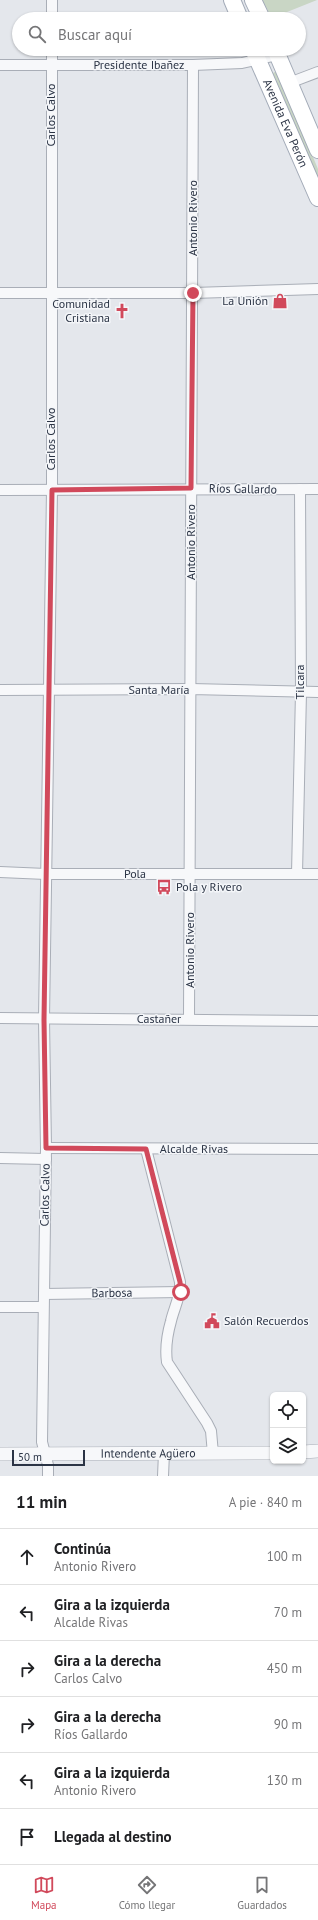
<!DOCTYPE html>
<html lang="es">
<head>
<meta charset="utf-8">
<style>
	:root { --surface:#fff; --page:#f6f6f6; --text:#202124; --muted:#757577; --line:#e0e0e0; --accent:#d1495b }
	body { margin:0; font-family:"PT Sans",sans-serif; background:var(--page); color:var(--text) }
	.controls { position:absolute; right:12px; bottom:12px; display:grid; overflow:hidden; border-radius:6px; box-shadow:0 1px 3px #0004 }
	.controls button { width:36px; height:36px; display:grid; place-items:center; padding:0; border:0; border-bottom:1px solid var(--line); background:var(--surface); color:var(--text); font:20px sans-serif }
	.scale { position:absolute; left:12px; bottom:10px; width:73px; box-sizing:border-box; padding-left:4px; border:2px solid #2b3445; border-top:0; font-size:11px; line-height:14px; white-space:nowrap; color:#2b3445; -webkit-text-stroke:3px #f4f6f9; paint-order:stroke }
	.stop { position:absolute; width:12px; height:12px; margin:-9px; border:3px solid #d1495b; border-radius:50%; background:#fff }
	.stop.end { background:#d1495b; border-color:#fff; box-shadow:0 1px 4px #0008 }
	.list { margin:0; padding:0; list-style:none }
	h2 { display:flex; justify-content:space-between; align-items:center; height:52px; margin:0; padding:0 16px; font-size:17px }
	h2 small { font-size:13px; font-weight:400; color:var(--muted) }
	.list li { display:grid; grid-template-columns:26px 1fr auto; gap:12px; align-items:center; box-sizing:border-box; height:56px; padding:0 16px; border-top:1px solid var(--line) }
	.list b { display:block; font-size:15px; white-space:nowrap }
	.list p { margin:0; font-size:13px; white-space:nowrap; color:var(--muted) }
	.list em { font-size:13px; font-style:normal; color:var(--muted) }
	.icon { flex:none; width:22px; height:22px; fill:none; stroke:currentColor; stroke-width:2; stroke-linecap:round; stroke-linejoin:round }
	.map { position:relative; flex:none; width:318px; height:1476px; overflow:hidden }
	.search { position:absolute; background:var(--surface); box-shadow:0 1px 3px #0004; left:12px; right:12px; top:12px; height:44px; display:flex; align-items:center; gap:10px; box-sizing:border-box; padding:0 14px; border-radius:22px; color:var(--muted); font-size:15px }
	.sheet { height:388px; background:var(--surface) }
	nav { display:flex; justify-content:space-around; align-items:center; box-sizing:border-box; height:56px; border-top:1px solid var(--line); background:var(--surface); font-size:11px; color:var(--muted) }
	nav a { display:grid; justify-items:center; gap:2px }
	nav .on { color:var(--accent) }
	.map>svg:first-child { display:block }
	.green { fill:#c9d6c5 }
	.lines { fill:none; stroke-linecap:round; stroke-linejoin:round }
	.minor-casing { stroke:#a9aeb7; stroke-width:12 }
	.tertiary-casing { stroke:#a9aeb7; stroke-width:14 }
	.primary-casing { stroke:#a3abb8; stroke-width:18 }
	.minor { stroke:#f7f8fa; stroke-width:10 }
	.tertiary { stroke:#f7f8fa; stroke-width:13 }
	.primary { stroke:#fff; stroke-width:16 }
	.route { stroke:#d1495b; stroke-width:5 }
	.labels { text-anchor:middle; stroke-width:3; stroke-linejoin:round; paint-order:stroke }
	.street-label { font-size:12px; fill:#2b3445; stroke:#f4f6f9 }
	.poi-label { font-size:12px; fill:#2b3445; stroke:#f4f6f9; text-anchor:end }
</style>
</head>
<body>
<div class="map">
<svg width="318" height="1476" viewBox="0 0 318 1476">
	<rect width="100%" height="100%" fill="#e4e7ec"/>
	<!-- green -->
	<g class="green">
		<polygon points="262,0 317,0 272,18"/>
		<polygon points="277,71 318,169 318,179 273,73"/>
	</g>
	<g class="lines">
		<!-- minor casing -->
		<g class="minor-casing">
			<g id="minor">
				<polyline points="52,0 52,19"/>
				<polyline points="0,65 193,65 242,63 277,55"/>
				<polyline points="289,83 318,72"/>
				<polyline points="0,293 193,293 318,289"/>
				<polyline points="0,490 318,489"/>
				<polyline points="0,690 191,689 318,692"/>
				<polyline points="0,872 46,874 318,874"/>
				<polyline points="297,874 301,692 300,489"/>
				<polyline points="0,1018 318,1021"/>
				<polyline points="189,1019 193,65"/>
				<polyline points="46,1148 318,1149"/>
				<path d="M146,1149L180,1282C181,1296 174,1308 171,1321C167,1335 165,1348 167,1362L207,1423L211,1431L213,1454"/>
				<polyline points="0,1158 46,1159"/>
				<polyline points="44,1294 181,1292"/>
				<polyline points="0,1307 43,1307"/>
				<polyline points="48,1476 48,1465 42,1442 46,1148 44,1019 52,490 52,49"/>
				<polyline points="163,1476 164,1453"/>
			</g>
		</g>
		<!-- tertiary casing -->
		<g class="tertiary-casing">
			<g id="tertiary">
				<polyline points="303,1452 318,1451"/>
				<path id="s1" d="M0,1454L273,1453"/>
			</g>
		</g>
		<!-- primary casing -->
		<g class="primary-casing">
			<g id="primary">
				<polyline points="232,0 240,19"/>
				<polyline points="253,0 262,19"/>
				<path id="s2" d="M253,49L318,198"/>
				<polyline points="275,49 318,150"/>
			</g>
		</g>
		<!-- minor -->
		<use href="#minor" class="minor"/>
		<!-- tertiary -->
		<use href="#tertiary" class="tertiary"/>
		<!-- primary -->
		<use href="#primary" class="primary"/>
	</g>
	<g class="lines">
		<!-- route -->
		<polyline class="route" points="181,1292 180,1282 146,1149 46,1148 44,1020 52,490 191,488 193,293"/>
	</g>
	<!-- icons -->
	<defs>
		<g id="shop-bare" transform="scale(1.2)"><path d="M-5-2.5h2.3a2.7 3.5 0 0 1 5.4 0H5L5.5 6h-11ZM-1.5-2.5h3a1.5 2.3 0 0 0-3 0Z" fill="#d1495b" stroke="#f4f6f9" stroke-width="2.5" paint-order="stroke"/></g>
		<g id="church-bare" transform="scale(1.2)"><path d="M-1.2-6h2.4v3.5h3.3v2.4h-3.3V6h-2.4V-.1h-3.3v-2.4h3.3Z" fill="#d1495b" stroke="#f4f6f9" stroke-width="2.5" paint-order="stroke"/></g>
		<g id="bus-bare" transform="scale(1.2)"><path d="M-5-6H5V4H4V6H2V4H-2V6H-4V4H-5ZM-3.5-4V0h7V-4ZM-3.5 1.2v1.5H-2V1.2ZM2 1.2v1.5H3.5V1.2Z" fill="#d1495b" stroke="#f4f6f9" stroke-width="2.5" paint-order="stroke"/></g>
		<g id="civic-bare" transform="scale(1.2)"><path d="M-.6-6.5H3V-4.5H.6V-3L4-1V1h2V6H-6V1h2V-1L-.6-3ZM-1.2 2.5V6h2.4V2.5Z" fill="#d1495b" stroke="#f4f6f9" stroke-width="2.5" paint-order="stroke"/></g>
	</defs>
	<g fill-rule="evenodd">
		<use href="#shop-bare" x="280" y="301"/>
		<use href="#church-bare" x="122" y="311"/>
		<use href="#bus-bare" x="164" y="887"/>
		<use href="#civic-bare" x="212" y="1321"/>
	</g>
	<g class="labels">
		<!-- street labels -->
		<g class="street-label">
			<text x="139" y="69">Presidente Ibañez</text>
			<text transform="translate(51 115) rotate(-90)" y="4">Carlos Calvo</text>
			<text dy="4" stroke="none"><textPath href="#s2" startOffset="81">Avenida Eva Perón</textPath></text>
			<text transform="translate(193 218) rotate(-90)" y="4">Antonio Rivero</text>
			<text transform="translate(51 439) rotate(-90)" y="4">Carlos Calvo</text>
			<text transform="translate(243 489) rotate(1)" y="4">Ríos Gallardo</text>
			<text transform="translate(191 542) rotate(-90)" y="4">Antonio Rivero</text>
			<text transform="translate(300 682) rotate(-90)" y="4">Tilcara</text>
			<text x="159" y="694">Santa María</text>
			<text x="135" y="878">Pola</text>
			<text transform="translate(190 950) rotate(-90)" y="4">Antonio Rivero</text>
			<text x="159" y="1023">Castañer</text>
			<text x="194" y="1153">Alcalde Rivas</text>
			<text transform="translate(45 1195) rotate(-89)" y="4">Carlos Calvo</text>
			<text transform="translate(112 1293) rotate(-1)" y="4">Barbosa</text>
			<text dy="4" stroke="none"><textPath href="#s1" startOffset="148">Intendente Agüero</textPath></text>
		</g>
		<!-- poi labels -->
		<g class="poi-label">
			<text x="268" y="305">La Unión</text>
			<text x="110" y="308">Comunidad<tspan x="110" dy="14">Cristiana</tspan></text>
			<text x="176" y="891" text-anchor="start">Pola y Rivero</text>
			<text x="224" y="1325" text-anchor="start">Salón Recuerdos</text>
		</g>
	</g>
</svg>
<div class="controls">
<button><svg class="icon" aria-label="locate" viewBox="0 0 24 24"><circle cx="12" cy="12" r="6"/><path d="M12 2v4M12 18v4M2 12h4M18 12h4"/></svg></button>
<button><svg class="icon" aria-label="layers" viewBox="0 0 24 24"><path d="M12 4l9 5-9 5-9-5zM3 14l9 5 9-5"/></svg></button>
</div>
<div class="scale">50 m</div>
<div class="stop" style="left:181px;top:1292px"></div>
<div class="stop end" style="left:193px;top:293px"></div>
<div class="search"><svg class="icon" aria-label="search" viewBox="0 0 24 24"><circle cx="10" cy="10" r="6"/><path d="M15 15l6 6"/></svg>Buscar aquí</div>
</div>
<section class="sheet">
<h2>11 min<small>A pie · 840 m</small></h2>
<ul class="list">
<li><svg class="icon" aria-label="ahead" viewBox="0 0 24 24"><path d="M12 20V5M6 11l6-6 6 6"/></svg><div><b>Continúa</b><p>Antonio Rivero</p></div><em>100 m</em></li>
<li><svg class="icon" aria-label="left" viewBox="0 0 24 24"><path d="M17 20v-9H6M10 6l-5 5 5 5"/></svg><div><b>Gira a la izquierda</b><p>Alcalde Rivas</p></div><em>70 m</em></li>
<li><svg class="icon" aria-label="right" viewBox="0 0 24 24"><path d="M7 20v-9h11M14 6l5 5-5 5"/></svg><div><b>Gira a la derecha</b><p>Carlos Calvo</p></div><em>450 m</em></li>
<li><svg class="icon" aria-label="right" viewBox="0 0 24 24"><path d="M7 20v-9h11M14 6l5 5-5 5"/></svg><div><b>Gira a la derecha</b><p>Ríos Gallardo</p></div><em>90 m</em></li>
<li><svg class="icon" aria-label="left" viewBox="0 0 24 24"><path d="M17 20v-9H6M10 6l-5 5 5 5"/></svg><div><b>Gira a la izquierda</b><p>Antonio Rivero</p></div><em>130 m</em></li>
<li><svg class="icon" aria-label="arrive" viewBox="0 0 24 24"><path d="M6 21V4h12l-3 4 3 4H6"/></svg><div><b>Llegada al destino</b></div></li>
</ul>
</section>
<nav>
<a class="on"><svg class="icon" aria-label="map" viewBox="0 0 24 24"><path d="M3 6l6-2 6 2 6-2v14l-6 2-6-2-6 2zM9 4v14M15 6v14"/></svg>Mapa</a>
<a><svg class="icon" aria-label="directions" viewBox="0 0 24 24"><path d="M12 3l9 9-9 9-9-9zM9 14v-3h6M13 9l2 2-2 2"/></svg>Cómo llegar</a>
<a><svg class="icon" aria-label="saved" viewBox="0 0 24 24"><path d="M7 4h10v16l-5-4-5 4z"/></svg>Guardados</a>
</nav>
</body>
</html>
